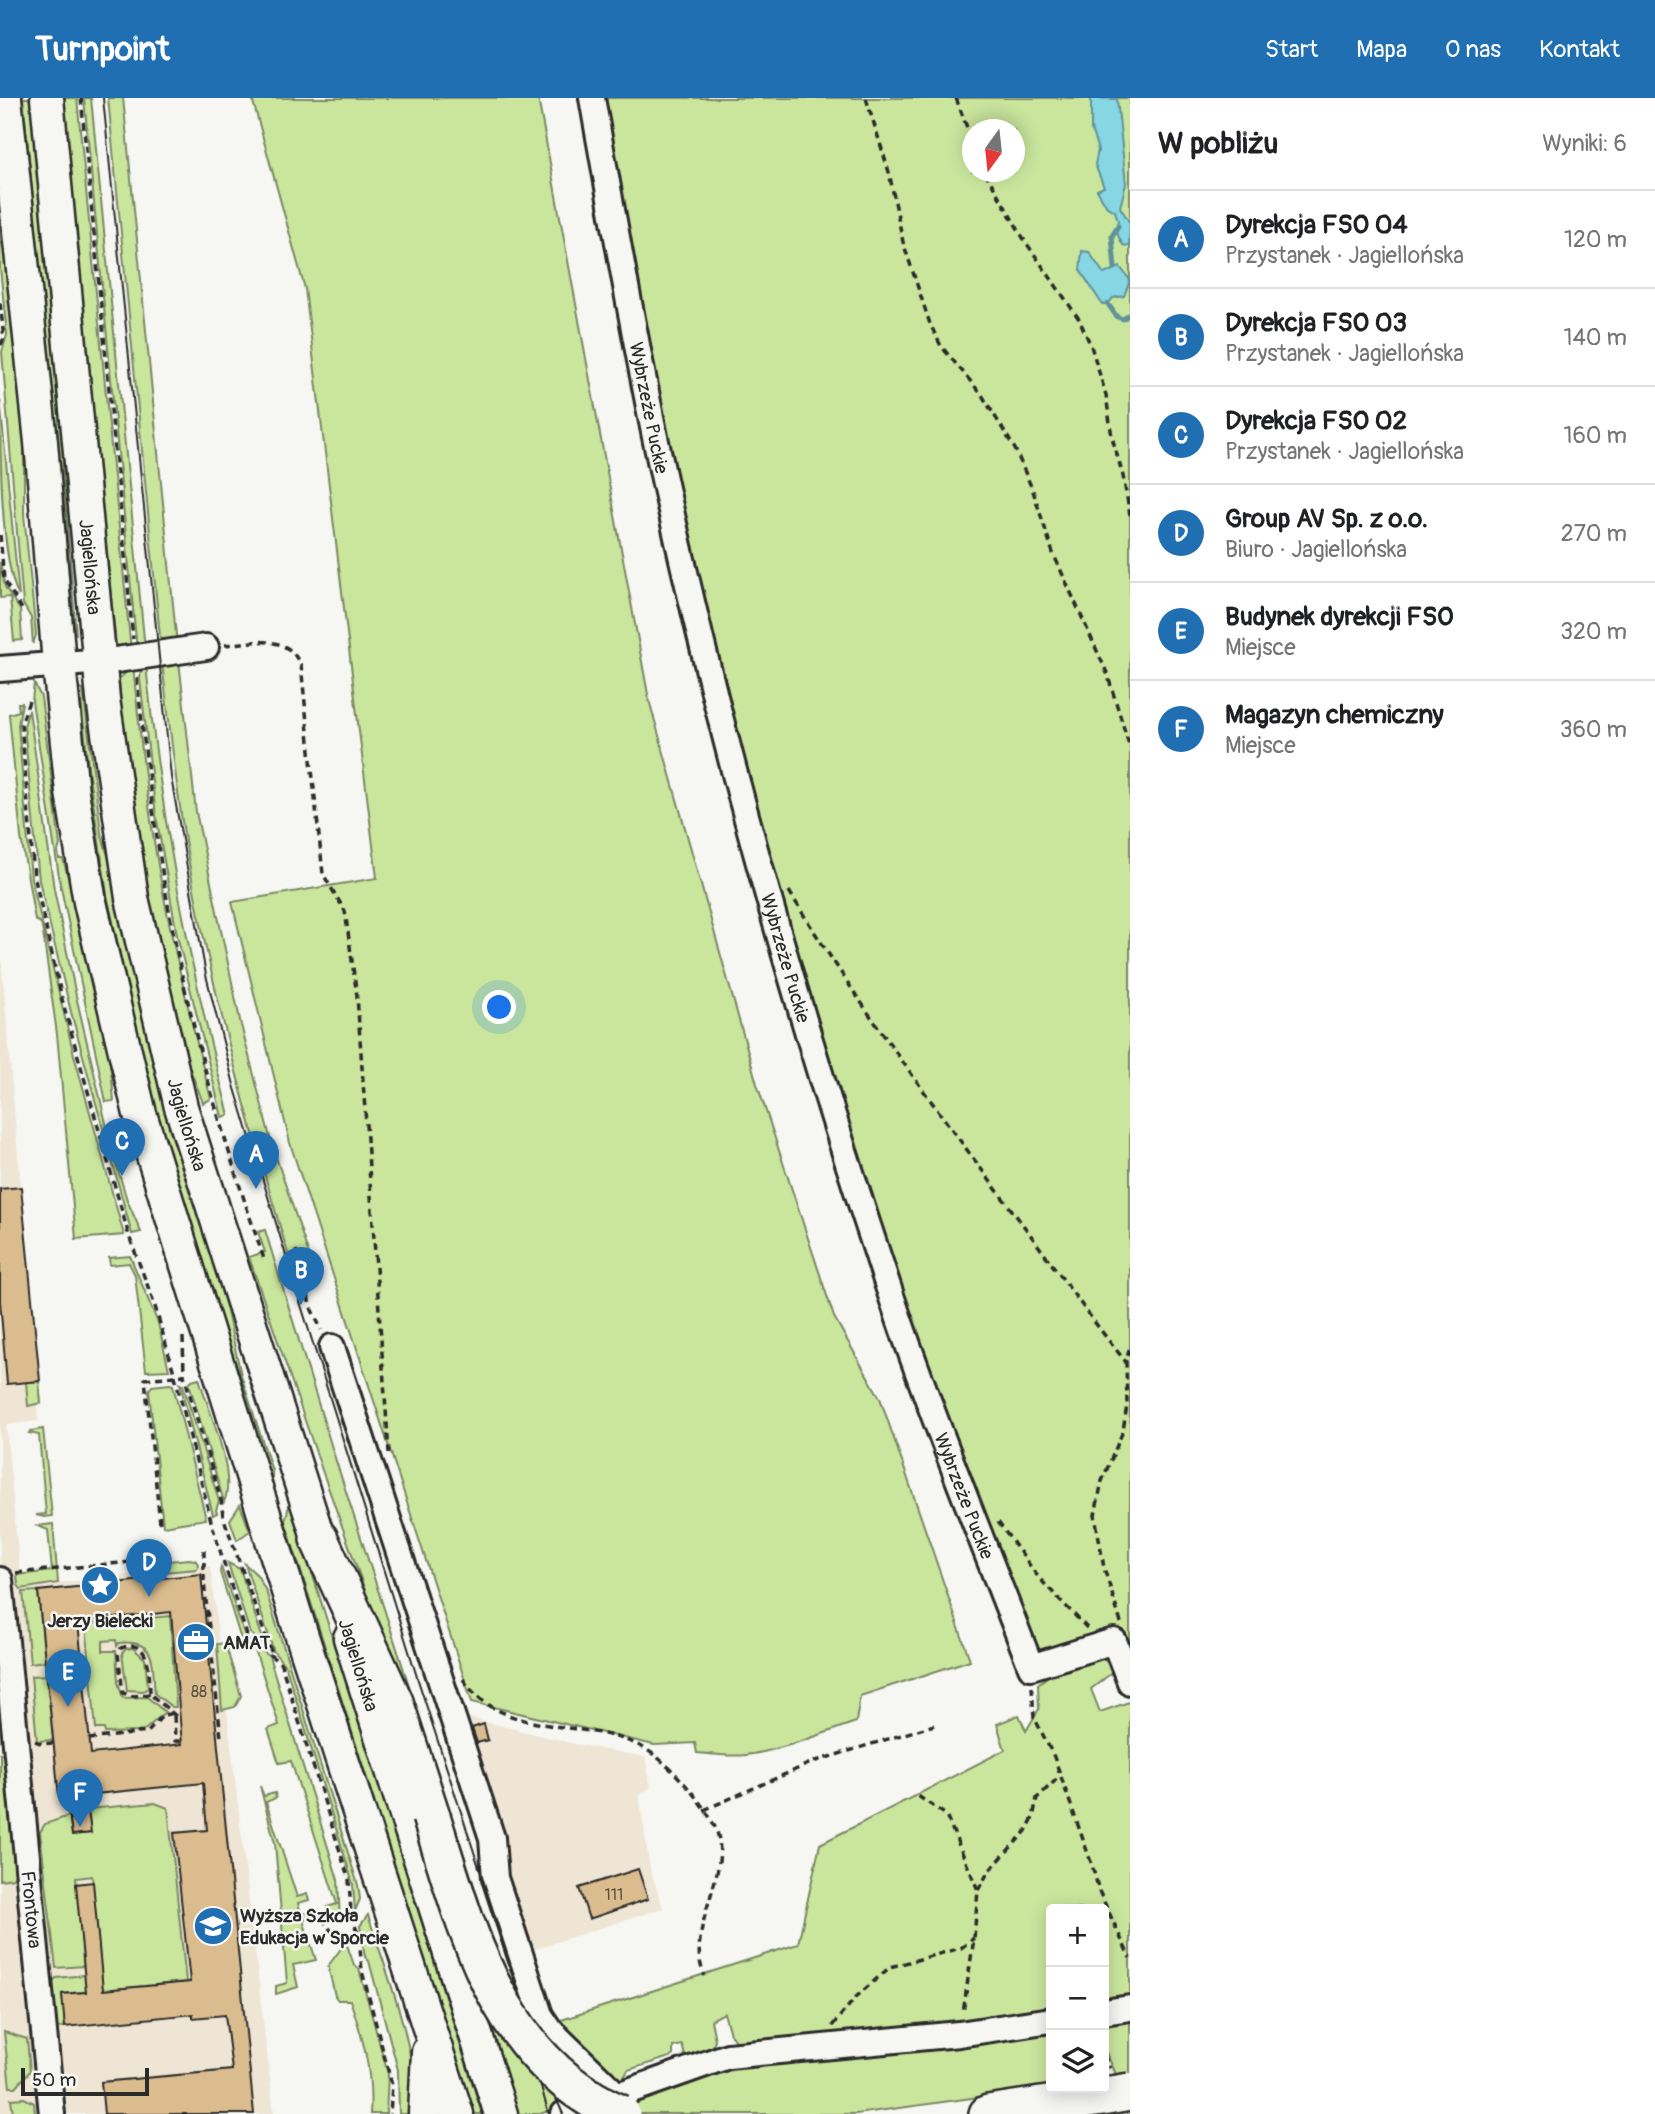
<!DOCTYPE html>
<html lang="pl">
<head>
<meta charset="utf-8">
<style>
	:root { --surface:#fff; --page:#f6f6f6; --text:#202124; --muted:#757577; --line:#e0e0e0; --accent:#1f6fb2 }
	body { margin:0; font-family:Pangolin,sans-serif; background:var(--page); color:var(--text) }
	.controls { position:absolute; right:21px; bottom:21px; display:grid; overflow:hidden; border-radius:7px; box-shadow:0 4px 18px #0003 }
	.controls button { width:63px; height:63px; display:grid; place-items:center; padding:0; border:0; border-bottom:2px solid var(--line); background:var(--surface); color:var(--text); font:35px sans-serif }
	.compass { position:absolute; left:962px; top:21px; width:63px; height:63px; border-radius:50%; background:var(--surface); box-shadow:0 4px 18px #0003; rotate:195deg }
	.scale { position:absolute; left:21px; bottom:18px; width:128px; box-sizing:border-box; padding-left:7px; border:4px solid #2b2b2b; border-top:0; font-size:19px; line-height:24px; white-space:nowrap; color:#2b2b2b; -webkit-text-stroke:5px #f6f6f2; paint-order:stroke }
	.you { position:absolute; left:500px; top:910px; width:24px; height:24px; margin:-18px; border:5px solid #fff; border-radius:50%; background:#1a73e8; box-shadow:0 0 0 10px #1a73e833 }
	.badge { display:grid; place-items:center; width:46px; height:46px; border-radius:50%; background:var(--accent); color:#fff; font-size:23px; font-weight:700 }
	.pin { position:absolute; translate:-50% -58px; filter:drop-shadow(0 2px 4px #0008) }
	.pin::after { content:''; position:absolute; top:37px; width:24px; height:21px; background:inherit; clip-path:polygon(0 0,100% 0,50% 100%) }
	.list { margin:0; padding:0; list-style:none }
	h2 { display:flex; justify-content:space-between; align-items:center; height:91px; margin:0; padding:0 28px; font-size:30px }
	h2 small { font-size:23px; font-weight:400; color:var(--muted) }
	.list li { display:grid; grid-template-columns:46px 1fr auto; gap:21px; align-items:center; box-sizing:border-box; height:98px; padding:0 28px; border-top:2px solid var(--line) }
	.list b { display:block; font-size:26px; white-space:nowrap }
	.list p { margin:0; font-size:23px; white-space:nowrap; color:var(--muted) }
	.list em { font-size:23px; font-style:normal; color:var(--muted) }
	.icon { flex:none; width:38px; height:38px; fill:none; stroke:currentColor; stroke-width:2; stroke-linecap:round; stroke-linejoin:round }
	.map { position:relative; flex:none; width:1130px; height:2016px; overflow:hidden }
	header { display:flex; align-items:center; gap:42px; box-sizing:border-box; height:98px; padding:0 35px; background:var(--accent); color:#fff }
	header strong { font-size:33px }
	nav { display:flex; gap:38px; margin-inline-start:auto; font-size:24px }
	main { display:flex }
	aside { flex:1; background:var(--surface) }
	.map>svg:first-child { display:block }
	.built { fill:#eee5d4 }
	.green { fill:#cae69d; stroke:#7a8864; stroke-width:2; fill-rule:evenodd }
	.water { fill:#86d6e3; stroke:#629299; stroke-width:2 }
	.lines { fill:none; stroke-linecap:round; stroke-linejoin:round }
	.stream { stroke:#629299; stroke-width:5 }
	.building { fill:#dbbc8e; stroke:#2b2b2b; stroke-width:2; fill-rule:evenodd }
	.minor-casing { stroke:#2b2b2b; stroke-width:30 }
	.major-casing { stroke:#2b2b2b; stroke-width:37 }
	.highway-casing { stroke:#2b2b2b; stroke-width:42 }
	.path { stroke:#2b2b2b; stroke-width:3.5; stroke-dasharray:7 5; stroke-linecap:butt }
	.minor { stroke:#f6f6f2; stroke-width:24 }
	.major { stroke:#f6f6f2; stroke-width:32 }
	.highway { stroke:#f6f6f2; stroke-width:37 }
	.tram { stroke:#2b2b2b; stroke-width:2 }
	.highway-bridge-casing { stroke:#2b2b2b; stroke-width:42; stroke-linecap:butt }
	.highway-bridge { stroke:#f6f6f2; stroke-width:37 }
	.labels { text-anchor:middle; stroke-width:5; stroke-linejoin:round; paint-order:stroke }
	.number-label { font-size:16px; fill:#574f44 }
	.street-label { font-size:19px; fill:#2b2b2b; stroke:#f6f6f2 }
	.poi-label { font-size:19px; font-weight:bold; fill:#2b2b2b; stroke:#f6f6f2; text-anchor:start }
</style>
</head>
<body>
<header>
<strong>Turnpoint</strong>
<nav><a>Start</a><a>Mapa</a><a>O nas</a><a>Kontakt</a></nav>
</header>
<main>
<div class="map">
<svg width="1130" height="2016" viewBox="0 0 1130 2016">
	<rect width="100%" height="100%" fill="#f6f6f2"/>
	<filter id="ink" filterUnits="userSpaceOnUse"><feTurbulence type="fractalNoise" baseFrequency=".0143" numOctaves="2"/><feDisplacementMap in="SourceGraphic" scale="14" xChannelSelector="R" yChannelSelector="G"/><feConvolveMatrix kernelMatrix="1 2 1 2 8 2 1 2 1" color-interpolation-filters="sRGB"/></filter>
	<g filter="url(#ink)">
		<!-- built -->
		<g class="built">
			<polygon points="0,847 29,1186 38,1323 6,1327 21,1489 210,1468 274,2016 0,2016"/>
			<polygon points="462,1618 579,1647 645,1659 651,1689 639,1697 650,1771 663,1810 525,1854 499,1766 506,1759"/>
		</g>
		<!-- green -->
		<g class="green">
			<polygon points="23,0 33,0 63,326 63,375 76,537"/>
			<polygon points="62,0 77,0 131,553 118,551 116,548"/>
			<polygon points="84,0 91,0 145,551 137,552"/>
			<polygon points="108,0 123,0 177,547 161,549"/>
			<path d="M252,0H538L649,602L757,986L834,1219L880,1300L970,1562L860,1598L856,1624C820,1636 783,1652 746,1657C730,1659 713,1656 697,1655L695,1645L654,1647L472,1604L290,1045L232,804L377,780L305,191Z"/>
			<path d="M600,0H1130V1563L1118,1533L1043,1554L1027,1542L908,1219L786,836L678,410ZM972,32H1014V74H972Z"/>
			<polygon points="0,91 24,335 24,416 36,537 33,546 31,520 23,506 2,254 7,237 0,170"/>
			<path d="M0,301L19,498C0,464 0,345 0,301Z"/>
			<polygon points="0,464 5,489 20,512 22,542 14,543 10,499 0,500"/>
			<path d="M179,563L196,714L241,927L272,1047L316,1178L308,1180L302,1158L290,1162C252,1036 216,910 192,781C178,709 171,637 162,565Z"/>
			<path d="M141,567H146C161,720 189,869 229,1017L222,1019L177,837L156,717L140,581Z"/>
			<path d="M133,568C140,637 147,705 159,773C173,850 192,926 211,1001L203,1005C196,983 184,962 179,940C149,825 127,699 119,581Z"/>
			<path d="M34,585L41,599L60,747L58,753L59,761H63C85,841 108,921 114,1003L106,1004L60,785L32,603Z"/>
			<polygon points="80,591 83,592 101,734 116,785 163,996 225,1205 241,1277 272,1373 272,1385 188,1119 158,1017 138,941 107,796 89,678"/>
			<polygon points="18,605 22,605 18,627 31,780 74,957 124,1137 76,1141 57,936 43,835 41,825 35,822 21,739 9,616 19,613"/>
			<polygon points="29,612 54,791 76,898 113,1055 127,1102 141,1134 132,1136 71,914 39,782 24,628"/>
			<polygon points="265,1132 336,1363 506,1886 323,1375 249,1159 265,1154 258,1134"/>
			<polygon points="130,1158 158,1225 169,1272 146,1273 135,1177 129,1165 110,1167 109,1160"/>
			<path d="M199,1280C208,1311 237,1376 224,1404L189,1285L192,1282Z"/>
			<polygon points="39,1283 41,1305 28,1308 26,1284"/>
			<polygon points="180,1285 183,1287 219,1403 216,1412 217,1415 213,1417"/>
			<polygon points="170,1286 173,1287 206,1421 163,1428 149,1292 152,1288"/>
			<polygon points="43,1331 52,1418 44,1419 36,1417 46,1416 39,1337 29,1335 31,1333"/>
			<polygon points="240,1407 250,1433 237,1442 230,1422"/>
			<polygon points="289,1408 291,1408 482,2016 475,2016 461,1977 285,1423"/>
			<polygon points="53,1426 58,1485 21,1491 18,1487 17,1477 52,1473 48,1432 38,1428"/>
			<polygon points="189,1461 195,1462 198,1466 197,1471 163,1474 160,1473 157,1467 158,1464"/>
			<polygon points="228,1465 240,1471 265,1548 250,1535"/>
			<polygon points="245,1466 257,1477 266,1493 358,1787 360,1801 355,1813 353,1787 348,1769 286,1569 274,1554"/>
			<path d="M221,1469L246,1541L269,1558L338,1782L340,1823C332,1822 329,1817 327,1809L337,1806L291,1663L279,1665L268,1631L279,1627L254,1549L248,1551L243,1548L220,1474Z"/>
			<polygon points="38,1493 45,1563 30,1565 23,1494"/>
			<path d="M170,1518L176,1609H172L155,1596C152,1566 158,1541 119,1545L117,1548L116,1542L103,1543V1553H116L118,1584L123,1600L147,1599L165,1614L146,1631L138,1634L105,1635L104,1631H96L86,1526Z"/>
			<polygon points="225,1545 241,1598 235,1609 222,1612 217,1546"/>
			<polygon points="133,1550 145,1561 148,1590 143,1593 127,1592 122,1555 126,1551"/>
			<polygon points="1089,1556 1106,1559 1114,1573 1091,1591 1100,1614 1129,1604 1130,1607 1130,1904 1104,1907 1104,1811 1051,1811 1051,1915 737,1946 730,1936 724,1915 711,1922 715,1942 712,1952 686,1961 682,1947 673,1949 673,1958 628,1972 620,1987 552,1925 798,1846 820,1746 1005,1652 997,1626 1019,1617 1026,1633 1039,1611 1038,1586 1051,1576 1069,1572"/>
			<polygon points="47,1577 53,1642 37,1643 31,1578"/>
			<polygon points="0,1656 8,1656 16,1774 13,1780 0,1782"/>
			<polygon points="260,1688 264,1698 275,1695 276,1700 266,1704 297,1799 307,1796 309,1802 298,1805 301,1816 311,1814 314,1817 303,1822 316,1862 293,1867 298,1889 276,1896 276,1888 287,1885 275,1745"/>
			<polygon points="155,1705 168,1710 186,1884 62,1896 65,1929 57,1930 53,1885 56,1880 85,1877 102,1885 92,1778 76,1780 84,1868 56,1870 40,1734 45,1726 74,1716 70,1723 72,1737 90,1735 89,1721 76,1712"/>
			<path d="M368,1817C389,1882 416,1947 416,2016H399L398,1972L369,1863L365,1859L360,1828Z"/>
			<path d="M346,1844L354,1867L359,1871L388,1976L386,2016H370C373,1976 363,1939 350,1902H338L335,1898L328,1868Z"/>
			<polygon points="533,1918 569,2006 540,2016 518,2016 488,1932"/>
			<polygon points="1130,1920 1130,2007 1104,1950 1104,1924"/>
			<polygon points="1051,1931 1051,1989 856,2016 590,2016 712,1971"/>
			<polygon points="4,1934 27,1941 30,1973 16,1989 10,1989"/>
			<polygon points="24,2000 34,2005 35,2016 13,2016 11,2001"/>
		</g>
		<!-- water -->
		<g class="water">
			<polygon points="1091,0 1117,1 1126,86 1120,109 1130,125 1129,148 1123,147 1115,132 1118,123 1115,113 1107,109 1097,92 1104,89 1095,67 1098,52 1091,31"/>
			<polygon points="1082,153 1089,154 1104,176 1120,169 1130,182 1124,198 1113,200 1108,206 1102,206 1080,172"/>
		</g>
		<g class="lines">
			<!-- stream -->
			<g class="stream">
				<polyline points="1115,170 1112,138 1118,128"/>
				<polyline points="1108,206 1117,219 1123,221 1130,216"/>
			</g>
		</g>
		<!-- building -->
		<g class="building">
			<polygon points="21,1089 40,1283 7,1286 0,1203 0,1091"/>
			<path d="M201,1476L254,2016H104L101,1984L232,1972L225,1917L193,1920V1916L65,1929L62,1896L86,1894L76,1786L93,1784L103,1892L190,1884L174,1735L207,1732L203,1685L86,1697L91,1735L72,1737L67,1699H59L38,1493ZM171,1514L182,1646L91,1656L78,1524Z"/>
			<polygon points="484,1626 488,1642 477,1645 472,1630"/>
			<polygon points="638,1771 648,1801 589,1821 579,1790"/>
		</g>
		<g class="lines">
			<!-- minor casing -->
			<g class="minor-casing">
				<g id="minor">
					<path id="s1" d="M592,0C612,113 632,226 655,339C718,638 802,934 900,1224C940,1340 987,1454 1031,1569L1114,1543L1130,1584"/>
					<polyline points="0,571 116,562 206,549"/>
					<polyline points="332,1249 492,1740 495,1780 540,1917 550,1932 616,1996"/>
					<path id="s2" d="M0,1482L52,2016"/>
					<polyline points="1104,1914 1130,1910"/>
					<polyline points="564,2016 728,1958 959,1936 1051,1922"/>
				</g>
			</g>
			<!-- major casing -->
			<g class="major-casing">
				<g id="major">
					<polyline points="5,0 41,344 59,566 72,694 90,804 104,865 140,1016 300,1532 457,2016"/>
					<path id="s3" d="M47,0L103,601L132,800L181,1009L326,1464"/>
					<polyline points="350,1540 501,2016"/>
					<polyline points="425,2016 428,1954"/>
				</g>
			</g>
			<!-- highway casing -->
			<g class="highway-casing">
				<g id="highway">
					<polyline points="319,1441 394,1604 431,1718"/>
					<polyline points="988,2016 1101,1999"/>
				</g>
			</g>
			<!-- path -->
			<g class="path">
				<polyline points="81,0 133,541"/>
				<polyline points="866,0 889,74 903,144 930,226 941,248 982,297 1015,351 1033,393 1053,455 1107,575 1130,650"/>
				<polyline points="956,0 972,43"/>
				<polyline points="985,74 1025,143 1079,221 1091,248 1106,297 1112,339 1123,378 1130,417"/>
				<polyline points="0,205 4,240 0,249"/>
				<polyline points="0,437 4,482 22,511"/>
				<path d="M225,547C245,545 274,538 291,553C295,556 298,563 301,567L323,776L345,813L357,898L389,1355"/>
				<path d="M137,580C146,663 156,746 172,828C193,941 227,1053 264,1161"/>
				<polyline points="29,603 21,626 34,777 63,905 102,1043 129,1138 154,1205 175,1278 212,1427 247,1538 281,1566 349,1782 351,1816 359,1839 362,1873 392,1987 390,2016"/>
				<path d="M789,793C855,902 932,1005 1008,1107C1048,1159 1084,1213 1126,1264"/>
				<path d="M296,1152L309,1193C306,1207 317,1219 321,1232"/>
				<polyline points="183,1239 184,1277"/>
				<polyline points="998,1424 1039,1480 1087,1530"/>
				<polyline points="160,1425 145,1281 184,1277 221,1402 223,1418 272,1556"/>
				<polyline points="204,1452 204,1484 221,1640 217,1640"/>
				<polyline points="16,1475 141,1463 141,1456"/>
				<polyline points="1121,1525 1104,1470 1095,1417 1102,1383 1123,1333 1127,1307 1126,1264 1130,1248"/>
				<path d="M463,1581C503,1642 585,1619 642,1649C668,1663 701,1702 714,1727C737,1770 682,1833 705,1878"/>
				<polyline points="1032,1589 1034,1619 1054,1659 1092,1767 1099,1793 1130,1860"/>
				<path d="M150,1596L133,1598L123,1595L118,1556L121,1550C152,1539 149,1576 150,1596L177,1619H180"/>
				<polyline points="89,1641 148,1634 163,1617 174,1615 175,1643 182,1643"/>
				<polyline points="35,1643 42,1646 53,1645"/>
				<polyline points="918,1698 946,1717 978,1792 974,1840 963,1915"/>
				<polyline points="704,1712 813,1664 934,1627"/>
				<polyline points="978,1792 989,1773 1026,1733 1033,1720 1037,1700 1060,1678"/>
				<polyline points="322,1820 332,1834"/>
				<polyline points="832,1928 856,1899 890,1869 961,1850 974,1840"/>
				<polyline points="1104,1957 1110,1970"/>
			</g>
			<!-- minor -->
			<use href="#minor" class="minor"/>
			<!-- major -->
			<use href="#major" class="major"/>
			<!-- highway -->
			<use href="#highway" class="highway"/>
			<!-- tram -->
			<g class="tram">
				<polyline points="103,0 171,679 206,877 234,987 301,1207 417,1579 549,1984 563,2016"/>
				<polyline points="538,1979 549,2016"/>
			</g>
			<!-- highway-bridge casing -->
			<g class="highway-bridge-casing">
				<g id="highway-bridge">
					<path d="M431,1718C467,1832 498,1964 621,2016"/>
					<polyline points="1101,1999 1130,1994"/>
				</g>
			</g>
			<!-- highway-bridge -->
			<use href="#highway-bridge" class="highway-bridge"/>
		</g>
	</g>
	<!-- icons -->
	<defs>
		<g id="sight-disc" transform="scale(2.0125)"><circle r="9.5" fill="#1f6fb2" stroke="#f6f6f2"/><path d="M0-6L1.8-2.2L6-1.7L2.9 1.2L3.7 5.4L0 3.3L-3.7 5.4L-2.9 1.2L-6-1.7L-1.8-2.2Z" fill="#fff"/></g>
		<g id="office-disc" transform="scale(2.0125)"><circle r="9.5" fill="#1f6fb2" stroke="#f6f6f2"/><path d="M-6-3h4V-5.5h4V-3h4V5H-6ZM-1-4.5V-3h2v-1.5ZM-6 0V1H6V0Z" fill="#fff"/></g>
		<g id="university-disc" transform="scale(2.0125)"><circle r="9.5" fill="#1f6fb2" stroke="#f6f6f2"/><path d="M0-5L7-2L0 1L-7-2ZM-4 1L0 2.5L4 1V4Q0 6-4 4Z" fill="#fff"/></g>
	</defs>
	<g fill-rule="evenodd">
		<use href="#sight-disc" x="100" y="1487"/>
		<use href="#office-disc" x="196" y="1544"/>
		<use href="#university-disc" x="213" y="1828"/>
	</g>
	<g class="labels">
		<!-- number labels -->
		<g class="number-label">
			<text x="199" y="1599">88</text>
			<text x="614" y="1802">111</text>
		</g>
		<!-- street labels -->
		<g class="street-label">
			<text dy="7" stroke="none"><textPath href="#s1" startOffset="315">Wybrzeże Puckie</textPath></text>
			<text dy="7" stroke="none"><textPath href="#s3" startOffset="471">Jagiellońska</textPath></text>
			<text dy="7" stroke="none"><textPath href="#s1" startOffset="882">Wybrzeże Puckie</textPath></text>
			<text dy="7" stroke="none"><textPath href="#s3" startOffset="1038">Jagiellońska</textPath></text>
			<text dy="7" stroke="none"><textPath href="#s1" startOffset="1449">Wybrzeże Puckie</textPath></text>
			<text transform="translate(359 1567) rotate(73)" y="7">Jagiellońska</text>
			<text dy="7" stroke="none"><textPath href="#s2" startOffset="331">Frontowa</textPath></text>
		</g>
		<!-- poi labels -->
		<g class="poi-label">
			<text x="100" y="1529" text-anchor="middle">Jerzy Bielecki</text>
			<text x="223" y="1551">AMAT</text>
			<text x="240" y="1824">Wyższa Szkoła<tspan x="240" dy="22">Edukacja w Sporcie</tspan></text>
		</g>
	</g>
</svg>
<div class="controls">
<button>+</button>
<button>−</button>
<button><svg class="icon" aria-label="layers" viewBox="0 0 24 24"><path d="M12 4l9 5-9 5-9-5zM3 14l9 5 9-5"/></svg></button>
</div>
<svg class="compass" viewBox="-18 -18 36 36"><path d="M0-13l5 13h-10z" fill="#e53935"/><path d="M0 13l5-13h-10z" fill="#757577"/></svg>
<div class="scale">50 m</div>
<div class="you"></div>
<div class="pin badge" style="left:256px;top:1091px">A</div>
<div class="pin badge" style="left:301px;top:1207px">B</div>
<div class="pin badge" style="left:122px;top:1078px">C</div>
<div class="pin badge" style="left:149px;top:1499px">D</div>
<div class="pin badge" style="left:68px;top:1609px">E</div>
<div class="pin badge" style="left:80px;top:1729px">F</div>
</div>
<aside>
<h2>W pobliżu<small>Wyniki: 6</small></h2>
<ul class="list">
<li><span class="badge">A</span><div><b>Dyrekcja FSO 04</b><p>Przystanek · Jagiellońska</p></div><em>120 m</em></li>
<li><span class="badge">B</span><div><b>Dyrekcja FSO 03</b><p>Przystanek · Jagiellońska</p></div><em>140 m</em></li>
<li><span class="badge">C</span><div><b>Dyrekcja FSO 02</b><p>Przystanek · Jagiellońska</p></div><em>160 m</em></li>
<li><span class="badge">D</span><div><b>Group AV Sp. z o.o.</b><p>Biuro · Jagiellońska</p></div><em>270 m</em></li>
<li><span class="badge">E</span><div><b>Budynek dyrekcji FSO</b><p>Miejsce</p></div><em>320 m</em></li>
<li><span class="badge">F</span><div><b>Magazyn chemiczny</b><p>Miejsce</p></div><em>360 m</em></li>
</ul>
</aside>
</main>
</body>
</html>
